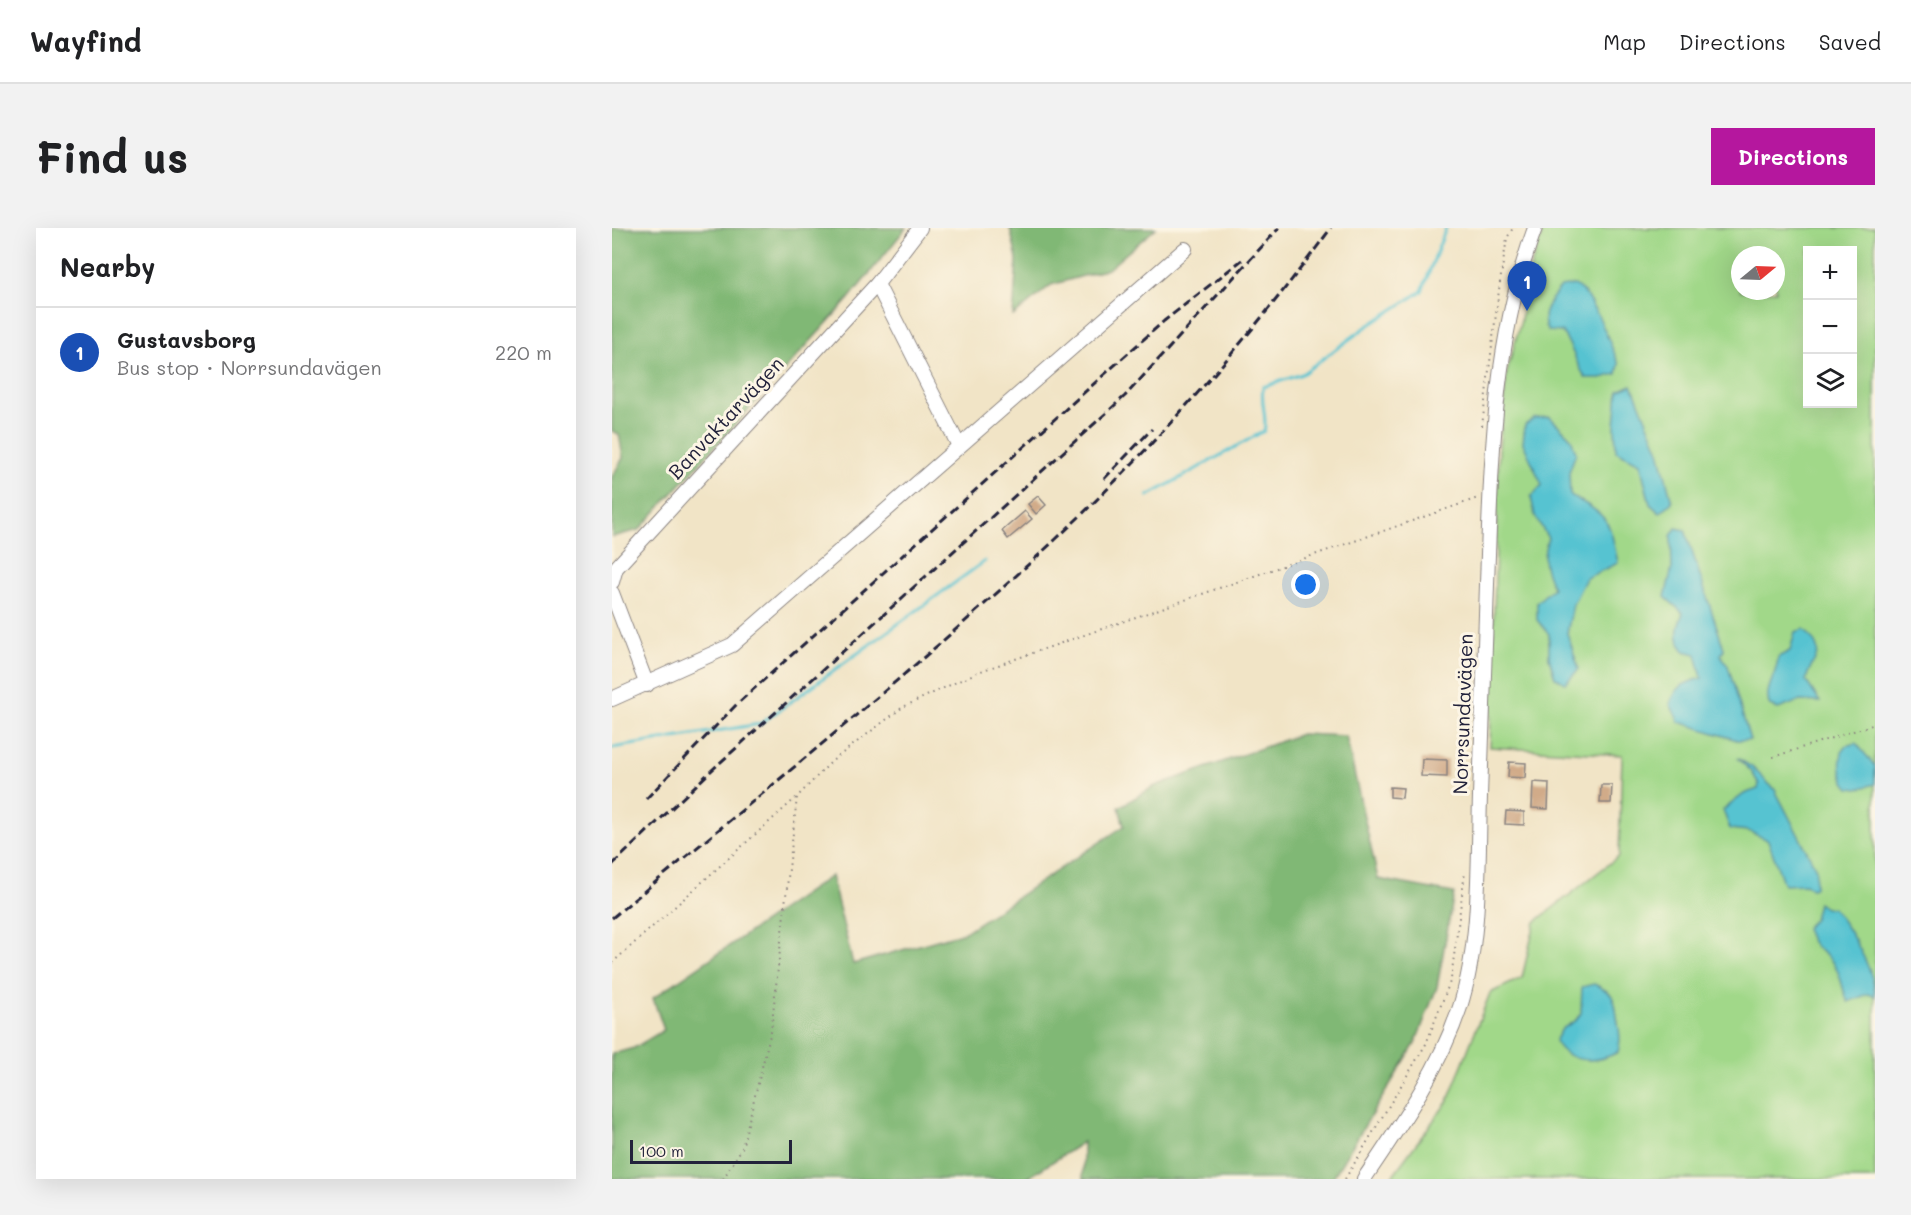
<!DOCTYPE html>
<html lang="en">
<head>
<meta charset="utf-8">
<style>
	:root { --surface:#fff; --page:#f2f2f2; --text:#202124; --muted:#757577; --line:#e0e0e0; --accent:#b5179e }
	body { margin:0; font-family:Mali,sans-serif; background:var(--page); color:var(--text) }
	.controls { position:absolute; right:18px; top:18px; display:grid; overflow:hidden; border-radius:0px; box-shadow:0 6px 24px #0002 }
	.controls button { width:54px; height:54px; display:grid; place-items:center; padding:0; border:0; border-bottom:2px solid var(--line); background:var(--surface); color:var(--text); font:30px sans-serif }
	.compass { position:absolute; left:1119px; top:18px; width:54px; height:54px; border-radius:50%; background:var(--surface); box-shadow:0 6px 24px #0002; rotate:71deg }
	.scale { position:absolute; left:18px; bottom:15px; width:162px; box-sizing:border-box; padding-left:6px; border:3px solid #22223b; border-top:0; font-size:16px; line-height:21px; white-space:nowrap; color:#22223b; -webkit-text-stroke:4px #fcf5e5; paint-order:stroke }
	.you { position:absolute; left:694px; top:357px; width:21px; height:21px; margin:-15px; border:4px solid #fff; border-radius:50%; background:#1a73e8; box-shadow:0 0 0 9px #1a73e833 }
	.badge { display:grid; place-items:center; width:39px; height:39px; border-radius:50%; background:var(--accent); color:#fff; font-size:20px; font-weight:700 }
	.pin { position:absolute; translate:-50% -50px; filter:drop-shadow(0 2px 3px #0008) }
	.pin::after { content:''; position:absolute; top:32px; width:21px; height:18px; background:inherit; clip-path:polygon(0 0,100% 0,50% 100%) }
	.list { margin:0; padding:0; list-style:none }
	h2 { display:flex; justify-content:space-between; align-items:center; height:78px; margin:0; padding:0 24px; font-size:26px }
	h2 small { font-size:20px; font-weight:400; color:var(--muted) }
	.list li { display:grid; grid-template-columns:39px 1fr auto; gap:18px; align-items:center; box-sizing:border-box; height:90px; padding:0 24px; border-top:2px solid var(--line) }
	.list b { display:block; font-size:22px; white-space:nowrap }
	.list p { margin:0; font-size:20px; white-space:nowrap; color:var(--muted) }
	.list em { font-size:20px; font-style:normal; color:var(--muted) }
	.icon { flex:none; width:33px; height:33px; fill:none; stroke:currentColor; stroke-width:2; stroke-linecap:round; stroke-linejoin:round }
	.map { position:relative; flex:none; width:1263px; height:951px; overflow:hidden; border-radius:0px }
	header { display:flex; align-items:center; gap:36px; box-sizing:border-box; height:84px; padding:0 30px; background:var(--surface); border-bottom:2px solid var(--line) }
	header strong { font-size:28px }
	nav { display:flex; gap:33px; margin-inline-start:auto; font-size:21px }
	.intro { display:flex; align-items:center; justify-content:space-between; box-sizing:border-box; height:144px; padding:0 36px }
	h1 { margin:0; font-size:42px }
	.button { padding:15px 27px; border-radius:0px; background:var(--accent); color:#fff; font-size:21px; font-weight:700 }
	main { display:flex; gap:36px; padding:0 36px }
	aside { flex:1; background:var(--surface); border-radius:0px; box-shadow:0 6px 24px #0002 }
	.map>svg:first-child { display:block }
	.green { fill:#a1d889; stroke:#627d62; stroke-width:1.5; fill-rule:evenodd }
	.forest { fill:#80b875; stroke:#516d58; stroke-width:1.5 }
	.water { fill:#57c3d1; stroke:#3c7286; stroke-width:1.5 }
	.lines { fill:none; stroke-linecap:round; stroke-linejoin:round }
	.stream { stroke:#57c3d1; stroke-width:3 }
	.building { fill:#d1ab89 }
	.minor-casing { stroke:#8a8380; stroke-width:16 }
	.path { stroke:#8a8380; stroke-width:2; stroke-dasharray:1.5 4.5; stroke-linecap:butt }
	.minor { stroke:#fff; stroke-width:14 }
	.rail { stroke:#22223b; stroke-width:3; stroke-dasharray:9 4.5; stroke-linecap:butt }
	.labels { text-anchor:middle; stroke-width:6; stroke-linejoin:round; paint-order:stroke }
	.street-label { font-size:20px; fill:#22223b; stroke:#fcf5e5 }
</style>
</head>
<body>
<header>
<strong>Wayfind</strong>
<nav><a>Map</a><a>Directions</a><a>Saved</a></nav>
</header>
<div class="intro"><h1>Find us</h1><a class="button">Directions</a></div>
<main>
<aside>
<h2>Nearby<small></small></h2>
<ul class="list">
<li><span class="badge" style="background:#1a4fb4">1</span><div><b>Gustavsborg</b><p>Bus stop · Norrsundavägen</p></div><em>220 m</em></li>
</ul>
</aside>
<div class="map">
<svg width="1263" height="951" viewBox="0 0 1263 951">
	<rect width="100%" height="100%" fill="#fcf5e5"/>
	<filter id="ink" filterUnits="userSpaceOnUse"><feTurbulence type="fractalNoise" baseFrequency=".0167" numOctaves="2"/><feDisplacementMap in="SourceGraphic" scale="12" xChannelSelector="R" yChannelSelector="G"/><feConvolveMatrix kernelMatrix="1 2 1 2 8 2 1 2 1" color-interpolation-filters="sRGB"/></filter>
	<filter id="wash" filterUnits="userSpaceOnUse"><feTurbulence type="fractalNoise" baseFrequency=".008" numOctaves="4" result="noise"/><feDisplacementMap in="SourceGraphic" scale="24" xChannelSelector="R" yChannelSelector="G"/><feGaussianBlur stdDeviation="1.35" result="paint"/><feColorMatrix in="noise" values="0 0 0 0 0 0 0 0 0 0 0 0 0 0 0 0 0 1.4 0 .05"/><feComposite in="paint" operator="in"/></filter>
	<g filter="url(#wash)">
		<rect width="100%" height="100%" fill="#f1e4c6"/>
		<!-- green -->
		<path class="green" d="M932,0H1263V951H778L836,873L878,765L910,750L923,694L1007,628L1010,527L878,519L887,220L895,144L909,92L913,55ZM1196,22H1240V176H1196ZM1128,27H1164V63H1128Z"/>
		<!-- forest -->
		<g class="forest">
			<polygon points="0,0 294,0 235,73 27,302 0,309 0,249 11,230 7,206 0,203"/>
			<polygon points="398,0 544,0 496,41 439,57 401,88 405,31"/>
			<polygon points="689,506 734,508 766,651 842,665 825,759 803,816 720,951 471,951 471,914 414,951 0,951 0,826 22,820 52,802 41,770 219,648 241,736 353,704 512,598 507,579 543,558"/>
		</g>
		<!-- water -->
		<g class="water">
			<path d="M963,57L972,64L987,89L1007,136L1005,146L989,150H974C963,135 962,121 950,104L936,103C925,87 939,71 949,59Z"/>
			<polygon points="1020,157 1047,223 1060,274 1048,285 1038,276 1028,235 1004,223 1003,198 1006,163"/>
			<path d="M938,189L959,210L964,225L957,244L958,267C998,289 997,291 1006,335L974,350L961,376L955,405L967,441L953,455L943,449L937,430V406L925,392V374L941,360C932,340 929,330 936,310L923,288L919,269L930,257L911,215L913,197L923,190Z"/>
			<path d="M1064,300L1073,302L1112,421L1109,427L1116,438L1138,512H1125L1067,494L1058,476C1065,457 1072,455 1090,450L1084,426L1072,423C1062,410 1065,400 1071,385L1053,369L1060,340L1059,308Z"/>
			<path d="M1192,401C1219,429 1198,428 1194,453L1208,474L1188,473L1166,481L1158,478C1150,462 1166,447 1166,429L1178,423L1183,404Z"/>
			<path d="M1244,515L1263,538V556L1246,561L1238,560C1227,549 1226,531 1233,518Z"/>
			<polygon points="1125,530 1140,539 1163,562 1204,641 1203,659 1200,661 1193,656 1172,657 1156,612 1136,603 1118,601 1111,582 1132,566 1146,561 1147,556 1140,544"/>
			<path d="M1206,675L1213,680H1221C1237,700 1263,742 1263,768L1256,766L1236,774C1230,762 1230,749 1223,738C1213,721 1202,726 1194,700L1202,691Z"/>
			<path d="M982,756C1006,767 1002,772 1006,795C1008,807 1009,812 1006,824C986,835 956,837 943,813L950,801L964,792L969,785L970,759Z"/>
		</g>
		<g class="lines">
			<!-- stream -->
			<g class="stream">
				<path d="M536,268L652,203C656,190 648,176 651,159L690,146L754,99L810,63L834,0"/>
				<polyline points="0,520 148,496 373,333"/>
			</g>
		</g>
		<g id="blocks">
			<!-- building -->
			<g class="building">
				<polygon points="426,268 434,277 424,286 416,276"/>
				<polygon points="413,283 420,291 396,311 390,303"/>
				<polygon points="810,531 835,532 835,549 809,548"/>
				<polygon points="897,534 914,535 913,550 896,549"/>
				<polygon points="921,554 937,555 936,581 920,580"/>
				<polygon points="989,557 1000,557 999,575 988,575"/>
				<polygon points="778,559 791,560 790,570 778,569"/>
				<polygon points="894,583 912,584 912,597 893,596"/>
			</g>
		</g>
	</g>
	<g filter="url(#ink)">
		<use href="#blocks" fill-opacity="0" stroke="#8a8380" stroke-width="1.5"/>
		<g class="lines">
			<!-- minor casing -->
			<g class="minor-casing">
				<g id="minor">
					<polyline points="265,56 347,218"/>
					<polyline points="0,354 4,340 265,56 308,0"/>
					<polyline points="0,365 35,457"/>
					<polyline points="0,471 120,417 573,21"/>
					<path d="M752,951C789,896 827,842 848,779C869,712 866,637 868,568C871,487 874,406 876,326C880,215 884,105 923,0"/>
				</g>
			</g>
			<!-- path -->
			<g class="path">
				<polyline points="870,198 888,54 895,10 901,0"/>
				<polyline points="1161,529 1263,496"/>
				<polyline points="0,735 185,569"/>
				<polyline points="111,951 130,920 159,803 185,569 220,533 291,479 366,444 866,270"/>
				<polyline points="733,951 814,816 839,751 853,644"/>
			</g>
			<!-- minor -->
			<use href="#minor" class="minor"/>
			<!-- rail -->
			<g class="rail">
				<polyline points="492,251 540,201"/>
				<polyline points="34,571 125,476 552,93 630,32"/>
				<polyline points="0,637 100,542 513,168 667,0"/>
				<path d="M0,690C149,566 301,444 443,312C544,217 637,111 719,0"/>
			</g>
		</g>
	</g>
	<g class="labels">
		<!-- street labels -->
		<g class="street-label">
			<text transform="translate(114 190) rotate(-47)" y="7">Banvaktarvägen</text>
			<text transform="translate(851 486) rotate(-88)" y="7">Norrsundavägen</text>
		</g>
	</g>
</svg>
<div class="controls">
<button>+</button>
<button>−</button>
<button><svg class="icon" aria-label="layers" viewBox="0 0 24 24"><path d="M12 4l9 5-9 5-9-5zM3 14l9 5 9-5"/></svg></button>
</div>
<svg class="compass" viewBox="-18 -18 36 36"><path d="M0-13l5 13h-10z" fill="#e53935"/><path d="M0 13l5-13h-10z" fill="#757577"/></svg>
<div class="scale">100 m</div>
<div class="you"></div>
<div class="pin badge" style="left:915px;top:83px;background:#1a4fb4">1</div>
</div>
</main>
</body>
</html>
